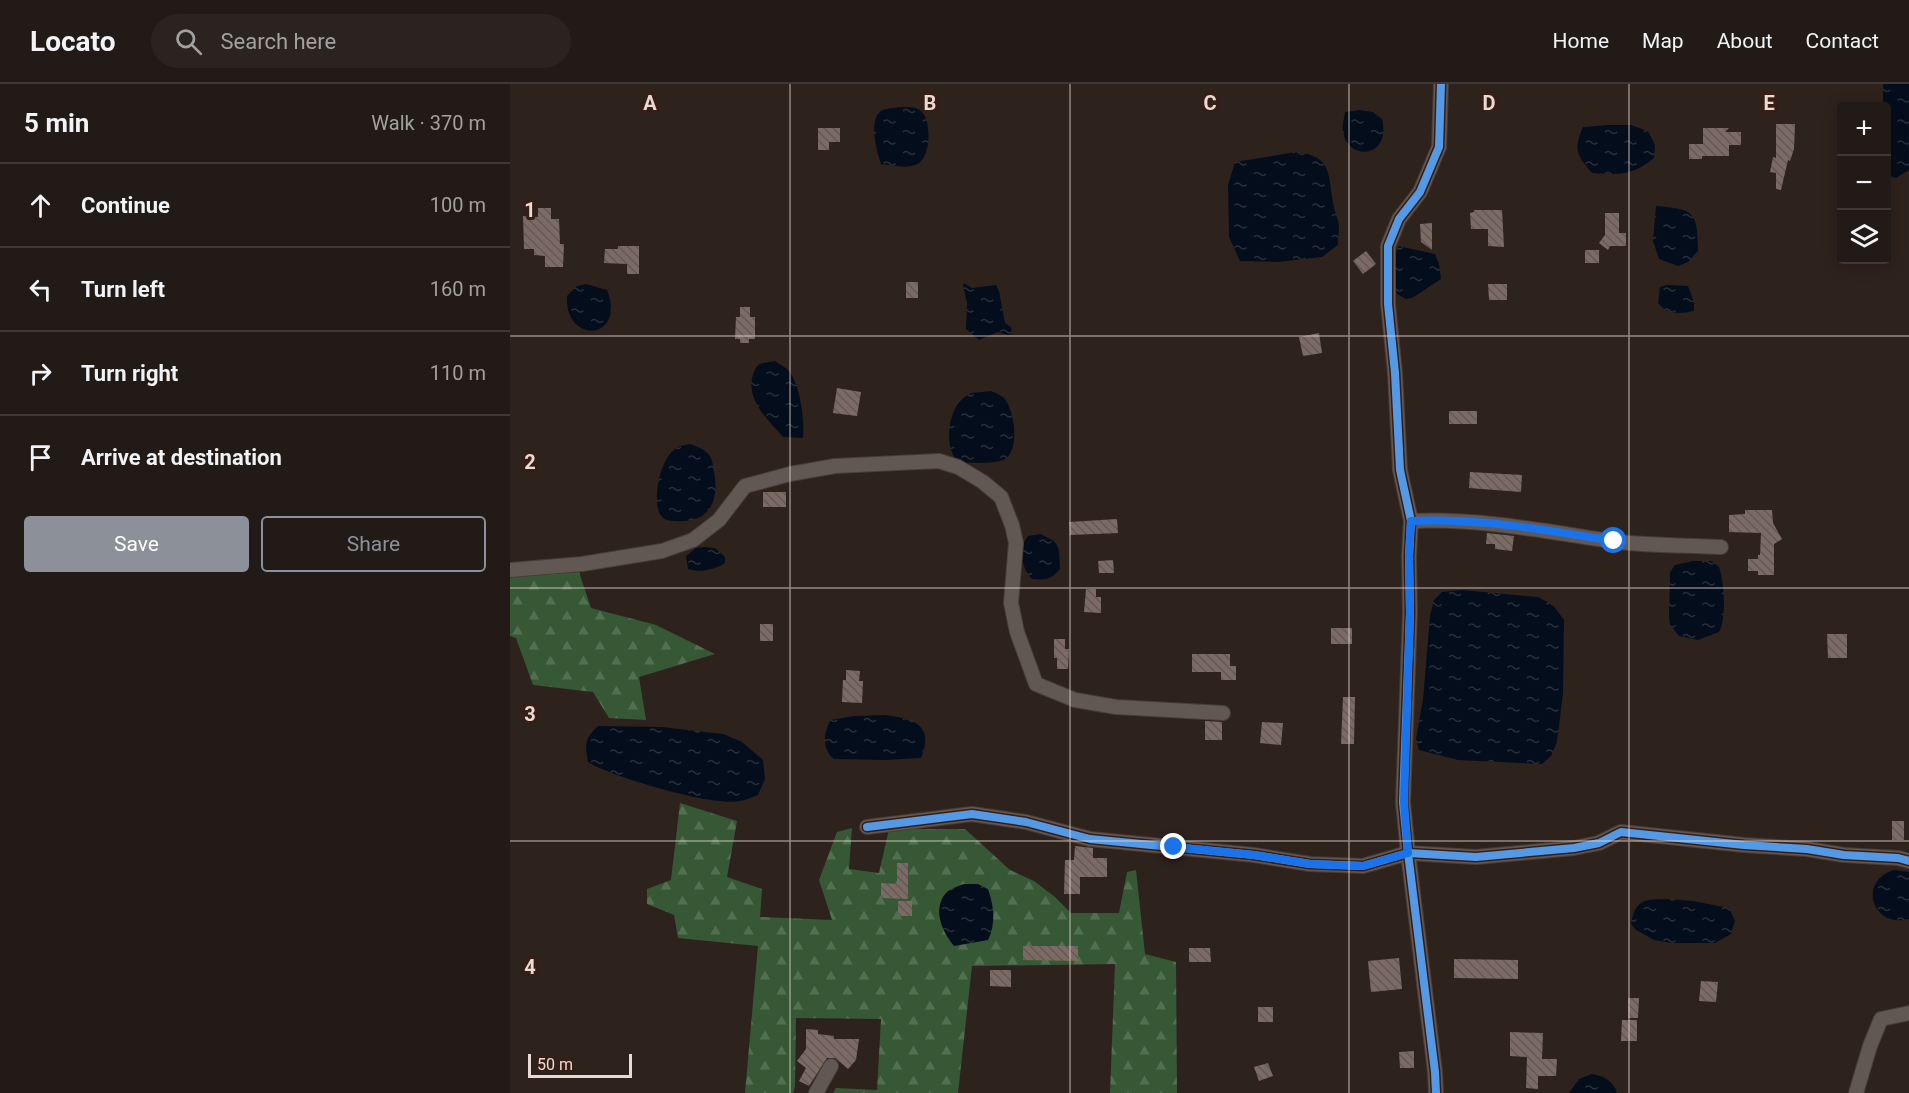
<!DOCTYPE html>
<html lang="en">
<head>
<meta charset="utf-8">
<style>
	:root { --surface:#221a16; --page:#2a231f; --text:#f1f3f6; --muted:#a2a1a1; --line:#3f3835; --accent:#8c9099 }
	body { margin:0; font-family:Roboto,sans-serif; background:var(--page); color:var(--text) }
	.controls { position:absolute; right:18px; top:18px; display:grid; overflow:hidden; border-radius:6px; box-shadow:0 3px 15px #0003 }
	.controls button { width:54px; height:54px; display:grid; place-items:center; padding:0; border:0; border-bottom:2px solid var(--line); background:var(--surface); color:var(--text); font:30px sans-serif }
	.scale { position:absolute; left:18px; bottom:15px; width:104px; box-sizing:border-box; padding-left:6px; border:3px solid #ebdad3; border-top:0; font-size:16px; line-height:21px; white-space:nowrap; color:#ebdad3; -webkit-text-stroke:4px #361e15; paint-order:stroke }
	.stop { position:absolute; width:18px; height:18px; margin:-14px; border:4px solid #1a73e8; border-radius:50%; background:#fff }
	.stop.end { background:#1a73e8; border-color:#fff; box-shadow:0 2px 6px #0008 }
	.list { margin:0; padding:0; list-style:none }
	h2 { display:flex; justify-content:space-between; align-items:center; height:78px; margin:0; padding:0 24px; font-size:26px }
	h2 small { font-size:20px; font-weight:400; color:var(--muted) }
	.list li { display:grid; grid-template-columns:39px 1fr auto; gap:18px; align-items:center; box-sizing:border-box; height:84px; padding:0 24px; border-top:2px solid var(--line) }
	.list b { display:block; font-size:22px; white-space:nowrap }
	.list em { font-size:20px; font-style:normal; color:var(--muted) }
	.actions { display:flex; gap:12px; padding:18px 24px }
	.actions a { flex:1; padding:14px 0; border:2px solid var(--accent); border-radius:6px; text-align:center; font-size:21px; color:var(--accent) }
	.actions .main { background:var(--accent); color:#fff }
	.icon { flex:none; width:33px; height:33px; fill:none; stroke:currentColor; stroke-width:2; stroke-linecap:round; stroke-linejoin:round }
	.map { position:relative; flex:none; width:1399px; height:1009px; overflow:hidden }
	header { display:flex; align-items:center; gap:36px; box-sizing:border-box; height:84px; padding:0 30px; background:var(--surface); border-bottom:2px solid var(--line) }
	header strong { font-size:28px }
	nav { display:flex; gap:33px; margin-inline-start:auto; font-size:21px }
	.search { width:420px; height:54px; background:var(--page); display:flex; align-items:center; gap:15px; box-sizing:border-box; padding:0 21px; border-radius:33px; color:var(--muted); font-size:22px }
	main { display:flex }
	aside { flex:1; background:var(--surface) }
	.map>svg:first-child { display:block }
	.forest { fill:url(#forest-firs) }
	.water { fill:url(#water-ripples) }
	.building { fill:url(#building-back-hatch) }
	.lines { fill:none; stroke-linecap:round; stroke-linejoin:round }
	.minor-casing { stroke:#493d39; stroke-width:16 }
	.minor { stroke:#625853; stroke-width:14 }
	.cycleway-casing { stroke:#361e15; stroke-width:11 }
	.cycleway { stroke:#5399e6; stroke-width:8 }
	.route { stroke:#1a73e8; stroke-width:8 }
	.grid { fill:none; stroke:#ebdad3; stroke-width:1.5; stroke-opacity:0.55 }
	.grid-label { font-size:20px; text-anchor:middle; font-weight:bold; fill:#ebdad3; stroke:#361e15; stroke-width:6; stroke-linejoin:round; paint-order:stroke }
</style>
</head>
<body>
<header>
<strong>Locato</strong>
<div class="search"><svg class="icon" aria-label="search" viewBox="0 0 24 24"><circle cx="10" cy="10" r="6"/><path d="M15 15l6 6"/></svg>Search here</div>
<nav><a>Home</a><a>Map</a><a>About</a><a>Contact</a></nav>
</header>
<main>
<aside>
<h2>5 min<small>Walk · 370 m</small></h2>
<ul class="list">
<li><svg class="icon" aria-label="ahead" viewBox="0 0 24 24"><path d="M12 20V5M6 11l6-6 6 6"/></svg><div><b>Continue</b></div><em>100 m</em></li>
<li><svg class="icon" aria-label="left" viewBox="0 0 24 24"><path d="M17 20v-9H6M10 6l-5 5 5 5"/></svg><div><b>Turn left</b></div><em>160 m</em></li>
<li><svg class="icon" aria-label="right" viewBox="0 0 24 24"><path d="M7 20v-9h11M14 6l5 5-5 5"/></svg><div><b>Turn right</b></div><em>110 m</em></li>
<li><svg class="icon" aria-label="arrive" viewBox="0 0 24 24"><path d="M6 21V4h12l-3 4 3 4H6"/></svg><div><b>Arrive at destination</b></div></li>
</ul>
<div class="actions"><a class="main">Save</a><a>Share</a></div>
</aside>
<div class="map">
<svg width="1399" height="1009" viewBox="0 0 1399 1009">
	<defs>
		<pattern id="forest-firs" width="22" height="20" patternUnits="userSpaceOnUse" patternTransform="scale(1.5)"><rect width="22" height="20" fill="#365835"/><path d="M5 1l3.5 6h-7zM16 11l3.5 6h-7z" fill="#536f51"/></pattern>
		<pattern id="water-ripples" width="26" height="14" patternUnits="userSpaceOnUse" patternTransform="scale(1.5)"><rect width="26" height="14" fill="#040d1c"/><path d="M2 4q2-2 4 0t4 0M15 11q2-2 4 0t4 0" fill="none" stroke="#29303c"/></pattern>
		<pattern id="building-back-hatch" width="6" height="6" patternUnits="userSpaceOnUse" patternTransform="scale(1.5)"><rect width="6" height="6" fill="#7c6b64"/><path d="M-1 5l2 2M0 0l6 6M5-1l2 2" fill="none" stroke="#645853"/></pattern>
	</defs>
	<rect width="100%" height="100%" fill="#2e221d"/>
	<!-- forest -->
	<g class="forest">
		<polygon points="68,485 81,524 146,541 205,570 129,593 136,636 99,634 83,608 23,601 6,554 0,552 0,491"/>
		<polygon points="170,719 227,737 217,793 252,805 250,833 322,836 309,796 327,748 342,744 339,785 369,789 379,745 455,745 500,786 524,797 545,813 561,829 609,829 617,788 626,786 635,870 666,878 667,1009 600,1009 605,880 462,882 448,1009 323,1009 326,1004 367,1006 371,935 286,934 285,1003 283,1009 235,1009 248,862 168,854 164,831 137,820 137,805 161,796"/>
	</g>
	<!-- water -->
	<g class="water">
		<polygon points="1373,0 1399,0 1399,86 1386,94 1377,91 1376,22 1373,22"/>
		<path d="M390,23C398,23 408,22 413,29C421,40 421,70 409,79C399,86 382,81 371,80C367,68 358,36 371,27C376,24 385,24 390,23Z"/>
		<path d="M850,26L863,28L872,35C882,74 838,78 833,48C832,41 834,35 835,28Z"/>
		<path d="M1098,41H1121L1138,47L1145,61L1144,74C1122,92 1109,91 1082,89C1067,71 1063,66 1073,43Z"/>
		<path d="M786,68C822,72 818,89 823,119C824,126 828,134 829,142C829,148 828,155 828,161L812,173L768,178L730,177L719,153L718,101L725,78Z"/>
		<path d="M1146,122C1186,125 1187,129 1188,167L1178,178L1168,182L1149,175L1143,157Z"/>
		<path d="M888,162L925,170L929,180L931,195L902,214L896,215L887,210C882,194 883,178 888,162Z"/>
		<polygon points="454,199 462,204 486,201 489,207 495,239 501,243 502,250 498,251 488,248 469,256 456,245 457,219 453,202"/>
		<path d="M76,200L97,206C117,257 54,261 57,212L67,202Z"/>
		<path d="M1157,201L1178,202L1184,218V227C1170,230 1157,231 1148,219L1150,203Z"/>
		<path d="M265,277C268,279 273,282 277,285C290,297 295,337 293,354L273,353C258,336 235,315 243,291C244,287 246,282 250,280C254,278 261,278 265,277Z"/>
		<path d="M481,307C485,309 491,311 494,314C505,326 510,366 495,375C485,381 459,378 447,379C445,374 441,368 440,362C437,344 442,316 462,309C468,308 475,308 481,307Z"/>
		<path d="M179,360C187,362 197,366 201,374C203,378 203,384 204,388C210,419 198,440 164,437C157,437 152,435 149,428C143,412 150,375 166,364C169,362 175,361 179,360Z"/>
		<path d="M530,450C552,459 549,463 550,485C541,496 536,496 522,495C511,482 507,466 518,452Z"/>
		<path d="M193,463L205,464L215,473V479C205,486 189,489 178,485L176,472L186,464Z"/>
		<path d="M1183,477H1201L1209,483C1214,498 1217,534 1209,548L1188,556L1169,552L1160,541L1159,532L1160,488L1165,481Z"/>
		<polygon points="952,506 1028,513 1043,521 1054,536 1053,609 1047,658 1041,672 1032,680 948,676 909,666 906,655 913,615 920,532 924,516 932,508"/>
		<path d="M375,631C403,635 425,640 411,674L375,676L324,675C312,666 313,648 321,636L344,632Z"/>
		<path d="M88,642L152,643L213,650L232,658L253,676L255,695L248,711C242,713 236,716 230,717C203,723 102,693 78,678C75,660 74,655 88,642Z"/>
		<path d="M1384,786L1399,788V835C1362,845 1347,797 1384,786Z"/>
		<path d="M454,800H468L478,805C484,822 486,840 478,856L444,862C432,848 422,825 436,809C440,805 448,802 454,800Z"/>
		<path d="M1159,815L1183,817L1219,824L1225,837L1221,850L1205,859H1161L1144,856L1126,846L1121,840C1126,813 1136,816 1159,815Z"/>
		<path d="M1082,990C1095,992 1103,997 1107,1009H1059L1069,995Z"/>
	</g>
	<!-- building -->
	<g class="building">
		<polygon points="1266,40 1285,40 1284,65 1280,77 1278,76 1271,106 1266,105 1266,89 1260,88 1263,73 1266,74"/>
		<polygon points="308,44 330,44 330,58 319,58 319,66 308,66"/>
		<polygon points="1193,44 1219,44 1215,48 1231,48 1231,61 1219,61 1219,72 1192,72 1192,75 1179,75 1179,60 1193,60"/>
		<polygon points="28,124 41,124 41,135 49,135 50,160 54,160 53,183 35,183 35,172 24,171 24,165 14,165 13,132 28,133"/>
		<polygon points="964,126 992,126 994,163 978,162 978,145 961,145 960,129 964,128"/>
		<polygon points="1095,129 1109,129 1109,149 1116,149 1116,162 1100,162 1098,166 1089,159 1095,151"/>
		<polygon points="922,139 922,166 911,158 910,140"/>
		<polygon points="108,162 129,162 129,190 117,190 117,180 94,179 95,165 108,165"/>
		<rect x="1075" y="166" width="14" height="13"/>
		<polygon points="856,167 866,180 853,190 843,177"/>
		<rect x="396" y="198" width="12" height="16"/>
		<polygon points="978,200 997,200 997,216 979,216"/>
		<polygon points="230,223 240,223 240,233 245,233 245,255 239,255 239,259 230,259 230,255 225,255 226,233 230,233"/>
		<polygon points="809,249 812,269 793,272 789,253"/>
		<polygon points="327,304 351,308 347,332 323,329"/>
		<rect x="939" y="327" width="28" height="13"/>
		<polygon points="960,388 1012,391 1011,408 959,404"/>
		<rect x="253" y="408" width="23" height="15"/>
		<polygon points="1235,426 1262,426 1263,439 1272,455 1264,460 1264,491 1248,491 1248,487 1238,487 1238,475 1248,475 1248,471 1250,471 1251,449 1219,448 1219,431 1235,430"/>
		<polygon points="607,435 608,449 560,451 559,438"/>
		<polygon points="977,449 1004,452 1002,467 985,465 985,460 976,460"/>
		<polygon points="603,476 604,489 589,489 588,477"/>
		<polygon points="576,505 586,505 586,513 591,513 591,529 574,528"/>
		<rect x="250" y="540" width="13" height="17"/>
		<rect x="821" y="544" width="21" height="16"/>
		<polygon points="1317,550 1337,550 1337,574 1318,574"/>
		<polygon points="544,555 555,555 555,565 559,565 558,585 547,585 547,574 544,574"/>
		<polygon points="682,570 720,570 720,582 726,582 726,596 711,596 711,588 682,588"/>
		<polygon points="336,586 350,587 349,597 353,597 352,619 332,618 333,596 336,596"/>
		<polygon points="833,613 845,613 844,660 831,660"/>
		<polygon points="695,637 712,638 712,656 695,656"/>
		<polygon points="752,638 773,639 771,661 750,659"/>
		<rect x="1382" y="737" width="12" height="19"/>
		<polygon points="565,762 583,764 583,774 597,774 597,793 570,793 570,810 554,810 555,776 564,776"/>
		<polygon points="387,779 398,779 398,815 371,814 371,799 387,800"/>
		<rect x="388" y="817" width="14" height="15"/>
		<polygon points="513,862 568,862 568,877 513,876"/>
		<polygon points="679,864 700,864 701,878 679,878"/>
		<polygon points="889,874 892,905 861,908 858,877"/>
		<polygon points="944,875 1008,876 1008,895 944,894"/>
		<polygon points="480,886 501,886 501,903 480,902"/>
		<polygon points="1191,897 1208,898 1206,918 1189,917"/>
		<polygon points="1118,914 1129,914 1128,934 1118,934"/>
		<rect x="748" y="923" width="15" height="15"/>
		<polygon points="1112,936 1127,936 1127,957 1111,957"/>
		<polygon points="296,945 308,946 308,950 324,952 324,955 349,955 346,976 338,985 325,974 317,974 299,1002 289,997 296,984 287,977 296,965"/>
		<polygon points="1000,948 1033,949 1032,975 1047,975 1046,992 1028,992 1028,1005 1016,1004 1017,973 1000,972"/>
		<polygon points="904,967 904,984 890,984 889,968"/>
		<polygon points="758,979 763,992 749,997 744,983"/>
	</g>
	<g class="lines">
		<!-- minor casing -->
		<g class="minor-casing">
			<g id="minor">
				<path d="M901,437C969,434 1034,447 1101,457C1137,462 1175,461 1211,463"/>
				<polyline points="0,486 72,480 152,467 183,456 209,436 235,402 280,390 325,382 429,377 448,383 473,398 491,413 502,441 506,459 501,519 507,548 526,600 565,616 606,623 713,629"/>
				<polyline points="357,743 462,730 516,738 580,755 744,771 800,780 853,782 898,769 966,773 1064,764 1089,759 1111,748 1234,761 1297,765 1334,771 1388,774 1399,777"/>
				<polyline points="306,1009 321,982"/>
				<polyline points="926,1009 925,988 898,769 893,718 900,529 899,472 901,437 890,386 885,289 878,220 878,162 889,135 910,108 929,63 931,0"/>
				<polyline points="1346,1009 1360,962 1371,935 1399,929"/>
			</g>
		</g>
		<!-- minor -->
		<use href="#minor" class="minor"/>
		<!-- cycleway casing -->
		<g class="cycleway-casing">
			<g id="cycleway">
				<polyline points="357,743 462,730 516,738 580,755 744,771 800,780 853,782 898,769 966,773 1064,764 1089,759 1111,748 1234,761 1297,765 1334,771 1388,774 1399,777"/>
				<polyline points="926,1009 925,988 898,769 893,718 900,529 899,472 901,437 890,386 885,289 878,220 878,162 889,135 910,108 929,63 931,0"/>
			</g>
		</g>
		<!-- cycleway -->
		<use href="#cycleway" class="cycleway"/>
	</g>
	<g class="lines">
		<!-- route -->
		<path class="route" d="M664,763L744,771L800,780L853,782L898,769L894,718L900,529L899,472L901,437C969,434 1037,446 1104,457"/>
	</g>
	<!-- grid -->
	<path class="grid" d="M280,0V1009M560,0V1009M839,0V1009M1119,0V1009M0,252H1399M0,504H1399M0,757H1399"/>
	<g class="grid-label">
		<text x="140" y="26">A</text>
		<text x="420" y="26">B</text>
		<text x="700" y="26">C</text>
		<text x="979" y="26">D</text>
		<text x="1259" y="26">E</text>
		<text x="20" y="133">1</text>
		<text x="20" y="385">2</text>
		<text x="20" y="637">3</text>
		<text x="20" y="890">4</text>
	</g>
</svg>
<div class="controls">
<button>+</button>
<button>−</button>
<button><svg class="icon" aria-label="layers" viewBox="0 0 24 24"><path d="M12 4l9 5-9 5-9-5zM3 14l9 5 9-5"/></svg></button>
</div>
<div class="scale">50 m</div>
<div class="stop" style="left:1104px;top:457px"></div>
<div class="stop end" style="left:664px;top:763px"></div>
</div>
</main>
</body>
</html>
